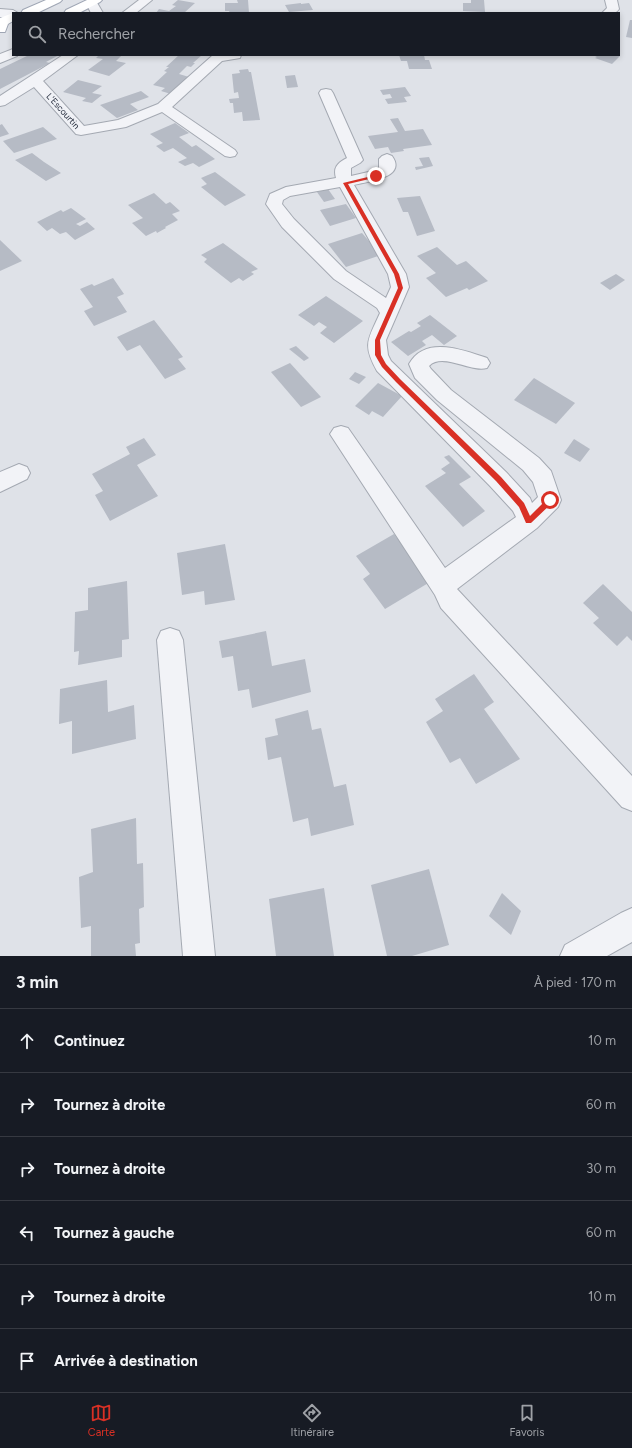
<!DOCTYPE html>
<html lang="fr">
<head>
<meta charset="utf-8">
<style>
	:root { --surface:#171b24; --page:#242831; --text:#f1f3f6; --muted:#9ea1a6; --line:#363941; --accent:#d93025 }
	body { margin:0; font-family:Figtree,sans-serif; background:var(--page); color:var(--text) }
	.stop { position:absolute; width:12px; height:12px; margin:-9px; border:3px solid #d93025; border-radius:50%; background:#fff }
	.stop.end { background:#d93025; border-color:#fff; box-shadow:0 1px 4px #0008 }
	.list { margin:0; padding:0; list-style:none }
	h2 { display:flex; justify-content:space-between; align-items:center; height:52px; margin:0; padding:0 16px; font-size:17px }
	h2 small { font-size:13px; font-weight:400; color:var(--muted) }
	.list li { display:grid; grid-template-columns:26px 1fr auto; gap:12px; align-items:center; box-sizing:border-box; height:64px; padding:0 16px; border-top:1px solid var(--line) }
	.list b { display:block; font-size:15px; white-space:nowrap }
	.list em { font-size:13px; font-style:normal; color:var(--muted) }
	.icon { flex:none; width:22px; height:22px; fill:none; stroke:currentColor; stroke-width:2; stroke-linecap:round; stroke-linejoin:round }
	.map { position:relative; flex:none; width:632px; height:956px; overflow:hidden }
	.search { position:absolute; background:var(--surface); box-shadow:0 2px 6px #0003; left:12px; right:12px; top:12px; height:44px; display:flex; align-items:center; gap:10px; box-sizing:border-box; padding:0 14px; border-radius:0px; color:var(--muted); font-size:15px }
	.sheet { height:436px; background:var(--surface) }
	nav { display:flex; justify-content:space-around; align-items:center; box-sizing:border-box; height:56px; border-top:1px solid var(--line); background:var(--surface); font-size:11px; color:var(--muted) }
	nav a { display:grid; justify-items:center; gap:2px }
	nav .on { color:var(--accent) }
	.map>svg:first-child { display:block }
	.building { fill:#b6bbc5 }
	.lines { fill:none; stroke-linecap:round; stroke-linejoin:round }
	.minor-casing { stroke:#a4a9b2; stroke-width:2 }
	.major-casing { stroke:#9fa6b4; stroke-width:2 }
	.minor { fill:#f2f3f7; fill-rule:evenodd }
	.major { fill:#fff; fill-rule:evenodd }
	.route { fill:#d93025 }
	.labels { text-anchor:middle; stroke-width:4; stroke-linejoin:round; paint-order:stroke }
	.far-street-label { font-size:9px; fill:#282f3f; stroke:#eff1f6 }
</style>
</head>
<body>
<div class="map">
<svg width="632" height="956" viewBox="0 0 632 956">
	<rect width="100%" height="100%" fill="#dfe2e8"/>
	<!-- building -->
	<g class="building">
		<polygon points="178,0 195,3 184,13 171,12 156,13 159,9 169,11 176,6 172,5"/>
		<polygon points="237,0 248,0 249,13 230,13 229,11 225,11 225,3 238,3"/>
		<polygon points="471,0 484,0 485,12 463,11 463,3 471,3"/>
		<polygon points="301,3 301,4 309,3 313,10 289,12 285,5"/>
		<polygon points="630,20 632,20 632,38 626,37"/>
		<polygon points="29,55 59,55 46,62 50,63 0,89 0,69"/>
		<polygon points="99,55 122,55 116,61 126,63 109,76 88,70 103,59 96,58"/>
		<polygon points="179,55 202,55 193,63 195,63 191,67 187,66 179,74 189,77 171,94 161,91 165,88 153,85 167,72 164,71 169,67 166,67"/>
		<polygon points="399,55 424,55 425,60 429,60 432,69 409,69 407,61 401,61"/>
		<polygon points="593,55 618,55 620,56 612,64 595,58 597,57"/>
		<polygon points="248,69 249,72 251,72 260,120 243,121 242,112 234,113 233,103 230,103 229,99 239,98 238,92 234,93 232,74 240,73 239,70"/>
		<polygon points="295,75 298,87 287,88 285,76"/>
		<polygon points="78,80 102,86 92,93 102,95 92,103 82,101 86,98 63,92"/>
		<polygon points="405,87 411,96 404,97 407,102 388,104 385,99 392,98 390,94 383,95 380,90"/>
		<polygon points="141,91 149,97 130,104 138,110 117,118 100,105"/>
		<polygon points="398,118 405,131 423,129 432,145 403,149 404,151 391,153 388,147 375,149 368,136 398,132 390,119"/>
		<polygon points="175,123 189,133 179,137 192,147 196,145 215,159 199,167 193,163 185,166 178,162 187,158 173,148 164,152 156,146 163,143 150,134"/>
		<polygon points="2,124 9,134 0,137 0,125"/>
		<polygon points="43,127 57,139 14,153 3,141"/>
		<polygon points="32,153 44,162 61,173 46,181 15,160"/>
		<polygon points="429,157 433,166 416,170 415,167 423,166 419,158"/>
		<polygon points="215,172 246,195 225,206 201,187 207,184 201,178"/>
		<polygon points="328,189 335,199 324,202 317,192"/>
		<polygon points="154,193 166,204 170,202 180,211 172,214 178,220 165,227 166,228 157,233 156,231 146,236 132,223 143,218 128,205"/>
		<polygon points="420,196 435,231 417,236 408,212 403,212 397,198"/>
		<polygon points="346,204 356,218 330,226 320,210"/>
		<polygon points="71,208 86,219 76,224 80,226 87,222 95,229 75,240 66,232 60,234 52,228 47,231 37,222 61,210 63,212"/>
		<polygon points="362,233 381,255 346,267 328,244"/>
		<polygon points="0,240 22,261 0,271"/>
		<polygon points="223,243 258,269 251,272 254,274 243,281 239,278 231,283 204,262 207,259 201,255"/>
		<polygon points="437,247 457,265 466,261 488,281 469,290 467,288 446,297 426,278 436,273 417,256"/>
		<polygon points="616,274 625,280 610,290 600,283"/>
		<polygon points="113,278 124,294 117,297 127,312 94,326 84,311 93,307 80,289 92,284 94,286"/>
		<polygon points="326,296 363,321 334,343 320,333 327,327 319,322 314,326 298,315"/>
		<polygon points="430,315 457,336 444,345 432,335 422,341 426,345 408,356 391,342 409,331 411,332 421,326 417,323"/>
		<polygon points="154,320 183,357 178,359 186,369 165,379 140,345 127,351 117,337"/>
		<polygon points="296,346 309,358 304,361 289,349"/>
		<polygon points="290,363 321,397 301,407 271,372"/>
		<polygon points="355,372 366,377 359,384 349,379"/>
		<polygon points="534,378 575,403 556,424 514,400"/>
		<polygon points="378,383 402,396 383,417 372,411 369,415 355,406"/>
		<polygon points="144,438 156,455 137,465 158,496 110,521 95,495 103,491 92,474 130,454 126,447"/>
		<polygon points="574,439 590,449 580,462 564,453"/>
		<polygon points="449,455 471,477 459,484 485,511 463,527 425,486 446,473 441,469 450,463 444,457"/>
		<polygon points="394,534 430,582 385,609 363,579 370,574 356,556"/>
		<polygon points="225,544 235,600 205,605 204,591 182,595 177,553"/>
		<polygon points="127,581 129,639 122,640 122,657 78,665 79,651 74,652 75,612 88,610 88,588"/>
		<polygon points="603,584 632,612 632,641 627,636 617,646 593,623 599,618 583,603"/>
		<polygon points="266,631 272,666 305,659 311,692 252,708 249,689 238,691 233,656 222,658 219,641"/>
		<polygon points="474,674 494,702 484,709 520,759 476,784 460,758 450,763 426,722 443,711 435,699"/>
		<polygon points="107,680 108,712 134,705 136,739 72,754 72,721 59,724 60,689"/>
		<polygon points="308,710 312,730 321,728 334,787 346,784 354,825 311,836 308,818 293,822 281,757 268,760 265,738 278,735 275,719"/>
		<polygon points="136,818 137,864 143,863 144,907 139,909 140,943 135,944 136,956 91,956 91,926 81,928 79,877 93,872 91,829"/>
		<polygon points="429,869 449,945 412,956 387,956 371,885"/>
		<polygon points="324,888 334,956 276,956 269,899"/>
		<polygon points="502,893 521,911 511,935 489,916"/>
	</g>
	<g class="lines">
		<!-- minor casing -->
		<g class="minor-casing">
			<g id="minor">
				<polygon points="94,0 96,1 103,13 91,13 86,3 88,1"/>
				<polygon points="139,0 152,0 136,13 122,13"/>
				<path d="M605,0H617L619,9C615,15 609,13 602,13L607,8Z"/>
				<polygon points="0,9 13,10 18,13 13,13 13,18 0,17"/>
				<polygon points="13,49 13,55 17,56 0,63 0,54"/>
				<polygon points="63,55 78,55 43,81 84,126 118,120 158,104 213,55 241,55 240,58 222,61 172,107 235,150 237,153 235,156 230,157 225,156 162,112 126,127 81,135 76,134 34,87 5,105 0,106 0,96"/>
				<path d="M326,89L331,90L333,93L363,160L360,163L351,168V176L377,170L379,168V159L382,156L387,154L392,156C408,178 366,182 354,185L406,274L409,287L386,340L388,355L391,361L506,472L530,498L532,503L538,497L533,482L523,470L437,400L415,378L409,364C425,335 463,350 487,358L490,363L487,368C471,373 443,352 429,366L431,369L451,390L539,458L551,471L561,500L558,507L537,528L457,589L632,776V811L622,807L441,608L435,595L330,434L334,428L341,426L348,428L445,568L516,517L513,511L490,486L377,371C362,344 368,340 380,313L377,308L334,279L282,227L266,204L270,194L286,187L336,178C333,168 337,163 347,158L319,93L321,90ZM340,187L388,274L391,287L386,298L346,271L294,219L282,204L283,200L290,196Z"/>
				<polygon points="19,464 27,467 30,473 27,479 0,492 0,472"/>
				<polygon points="170,628 179,631 183,640 215,956 183,956 157,640 161,631"/>
				<polygon points="632,908 632,942 607,956 560,956 565,945 621,913"/>
			</g>
		</g>
		<!-- major casing -->
		<g class="major-casing">
			<g id="major">
				<polygon points="46,0 62,0 60,2 37,13 21,13 23,10"/>
				<polygon points="87,0 102,0 100,2 79,13 64,13 66,10"/>
				<polygon points="13,13 13,21 8,24 5,32 0,32 0,18"/>
			</g>
		</g>
		<!-- minor -->
		<use href="#minor" class="minor"/>
		<!-- major -->
		<use href="#major" class="major"/>
	</g>
	<!-- route -->
	<polygon class="route" points="376,175 378,177 348,184 399,274 403,288 380,340 381,355 386,364 400,379 501,477 524,503 530,516 548,498 553,498 553,502 531,523 526,523 519,507 496,481 396,382 382,367 375,355 375,340 398,288 394,274 343,183"/>
	<g class="labels">
		<!-- far-street labels -->
		<g class="far-street-label">
			<text transform="translate(63 111) rotate(48)" y="3">L'Escourtin</text>
		</g>
	</g>
</svg>
<div class="stop" style="left:550px;top:500px"></div>
<div class="stop end" style="left:376px;top:176px"></div>
<div class="search"><svg class="icon" aria-label="search" viewBox="0 0 24 24"><circle cx="10" cy="10" r="6"/><path d="M15 15l6 6"/></svg>Rechercher</div>
</div>
<section class="sheet">
<h2>3 min<small>À pied · 170 m</small></h2>
<ul class="list">
<li><svg class="icon" aria-label="ahead" viewBox="0 0 24 24"><path d="M12 20V5M6 11l6-6 6 6"/></svg><div><b>Continuez</b></div><em>10 m</em></li>
<li><svg class="icon" aria-label="right" viewBox="0 0 24 24"><path d="M7 20v-9h11M14 6l5 5-5 5"/></svg><div><b>Tournez à droite</b></div><em>60 m</em></li>
<li><svg class="icon" aria-label="right" viewBox="0 0 24 24"><path d="M7 20v-9h11M14 6l5 5-5 5"/></svg><div><b>Tournez à droite</b></div><em>30 m</em></li>
<li><svg class="icon" aria-label="left" viewBox="0 0 24 24"><path d="M17 20v-9H6M10 6l-5 5 5 5"/></svg><div><b>Tournez à gauche</b></div><em>60 m</em></li>
<li><svg class="icon" aria-label="right" viewBox="0 0 24 24"><path d="M7 20v-9h11M14 6l5 5-5 5"/></svg><div><b>Tournez à droite</b></div><em>10 m</em></li>
<li><svg class="icon" aria-label="arrive" viewBox="0 0 24 24"><path d="M6 21V4h12l-3 4 3 4H6"/></svg><div><b>Arrivée à destination</b></div></li>
</ul>
</section>
<nav>
<a class="on"><svg class="icon" aria-label="map" viewBox="0 0 24 24"><path d="M3 6l6-2 6 2 6-2v14l-6 2-6-2-6 2zM9 4v14M15 6v14"/></svg>Carte</a>
<a><svg class="icon" aria-label="directions" viewBox="0 0 24 24"><path d="M12 3l9 9-9 9-9-9zM9 14v-3h6M13 9l2 2-2 2"/></svg>Itinéraire</a>
<a><svg class="icon" aria-label="saved" viewBox="0 0 24 24"><path d="M7 4h10v16l-5-4-5 4z"/></svg>Favoris</a>
</nav>
</body>
</html>
